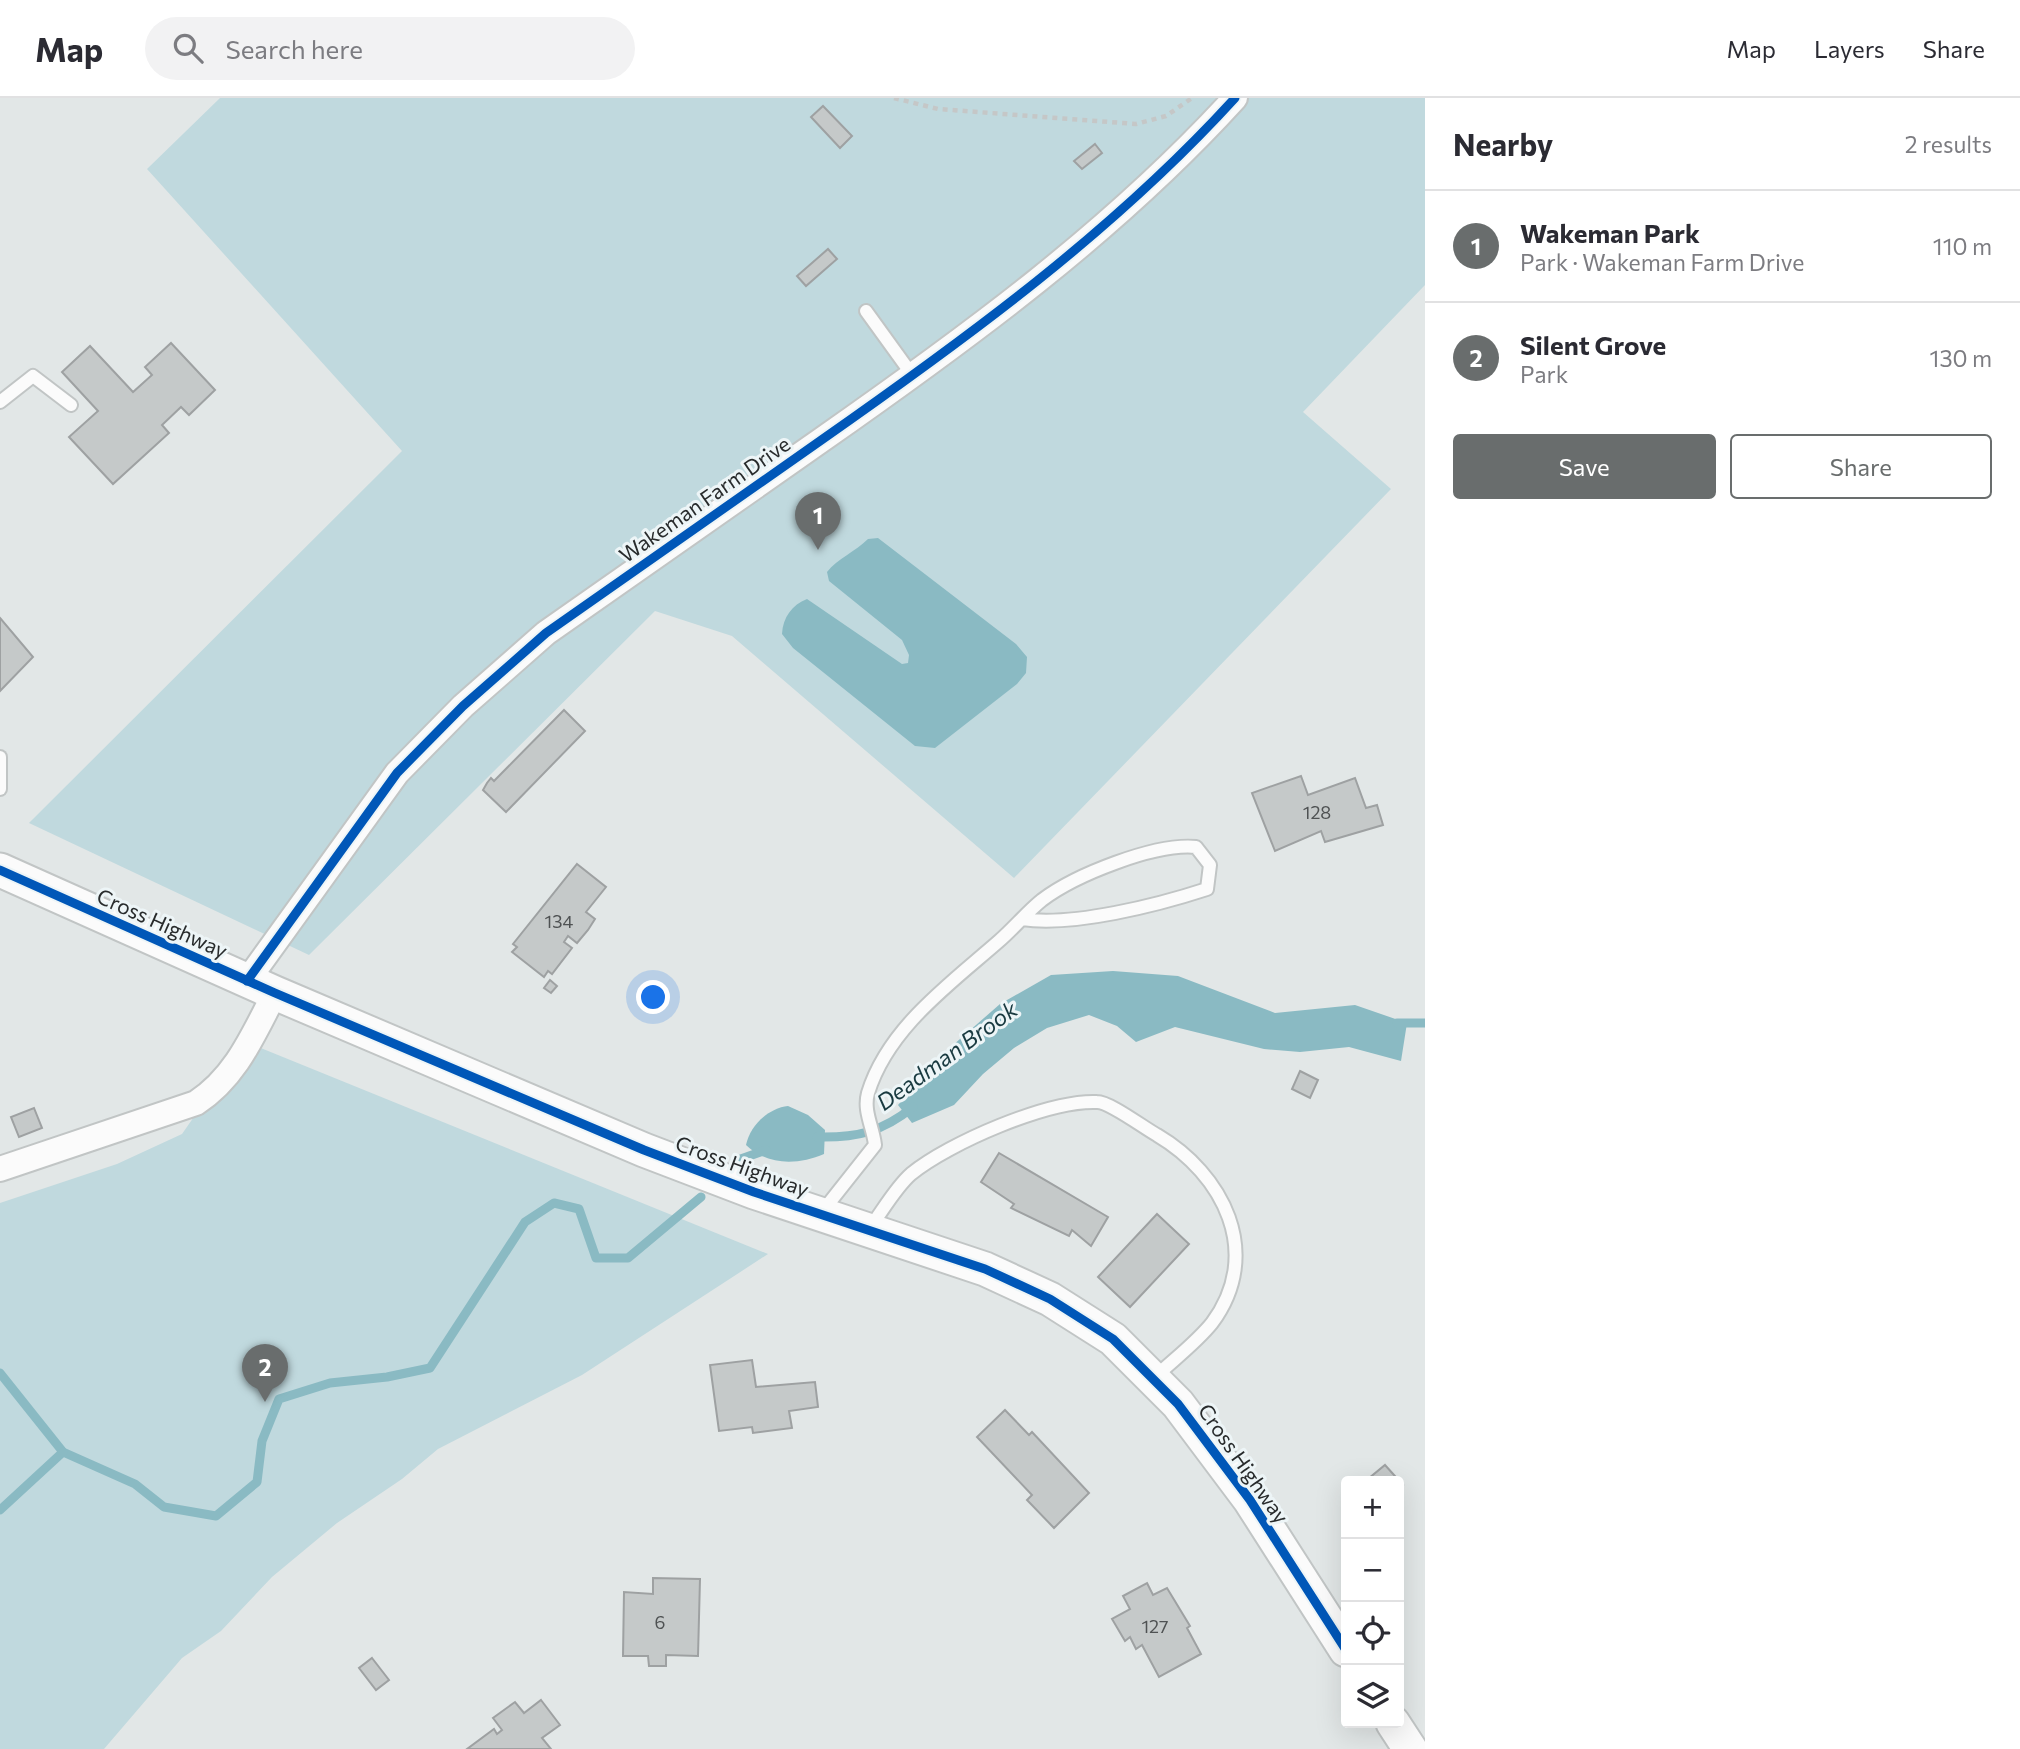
<!DOCTYPE html>
<html lang="en">
<head>
<meta charset="utf-8">
<style>
	:root { --surface:#fff; --page:#f2f2f3; --text:#2b2b33; --muted:#7c7c81; --line:#e1e1e2; --accent:#696d6d }
	body { margin:0; font-family:Commissioner,sans-serif; background:var(--page); color:var(--text) }
	.controls { position:absolute; right:21px; bottom:21px; display:grid; overflow:hidden; border-radius:7px; box-shadow:0 7px 28px #0002 }
	.controls button { width:63px; height:63px; display:grid; place-items:center; padding:0; border:0; border-bottom:2px solid var(--line); background:var(--surface); color:var(--text); font:35px sans-serif }
	.you { position:absolute; left:654px; top:900px; width:24px; height:24px; margin:-18px; border:5px solid #fff; border-radius:50%; background:#1a73e8; box-shadow:0 0 0 10px #1a73e833 }
	.badge { display:grid; place-items:center; width:46px; height:46px; border-radius:50%; background:var(--accent); color:#fff; font-size:23px; font-weight:700 }
	.pin { position:absolute; translate:-50% -58px; filter:drop-shadow(0 2px 4px #0008) }
	.pin::after { content:''; position:absolute; top:37px; width:24px; height:21px; background:inherit; clip-path:polygon(0 0,100% 0,50% 100%) }
	.list { margin:0; padding:0; list-style:none }
	h2 { display:flex; justify-content:space-between; align-items:center; height:91px; margin:0; padding:0 28px; font-size:30px }
	h2 small { font-size:23px; font-weight:400; color:var(--muted) }
	.list li { display:grid; grid-template-columns:46px 1fr auto; gap:21px; align-items:center; box-sizing:border-box; height:112px; padding:0 28px; border-top:2px solid var(--line) }
	.list b { display:block; font-size:26px; white-space:nowrap }
	.list p { margin:0; font-size:23px; white-space:nowrap; color:var(--muted) }
	.list em { font-size:23px; font-style:normal; color:var(--muted) }
	.actions { display:flex; gap:14px; padding:21px 28px }
	.actions a { flex:1; padding:16px 0; border:2px solid var(--accent); border-radius:7px; text-align:center; font-size:24px; color:var(--accent) }
	.actions .main { background:var(--accent); color:#fff }
	.icon { flex:none; width:38px; height:38px; fill:none; stroke:currentColor; stroke-width:2; stroke-linecap:round; stroke-linejoin:round }
	.map { position:relative; flex:none; width:1425px; height:1651px; overflow:hidden }
	header { display:flex; align-items:center; gap:42px; box-sizing:border-box; height:98px; padding:0 35px; background:var(--surface); border-bottom:2px solid var(--line) }
	header strong { font-size:33px }
	nav { display:flex; gap:38px; margin-inline-start:auto; font-size:24px }
	.search { width:490px; height:63px; background:var(--page); display:flex; align-items:center; gap:18px; box-sizing:border-box; padding:0 24px; border-radius:38px; color:var(--muted); font-size:26px }
	main { display:flex }
	aside { flex:1; background:var(--surface) }
	.map>svg:first-child { display:block }
	.green { fill:#c0d9de }
	.water { fill:#8abac3 }
	.lines { fill:none; stroke-linecap:round; stroke-linejoin:round }
	.stream { stroke:#8abac3; stroke-width:9 }
	.building { fill:#c5c9c9; stroke:#9ea1a2; stroke-width:2 }
	.lane-casing { stroke:#c1c5c5; stroke-width:16 }
	.street-casing { stroke:#c1c5c5; stroke-width:28 }
	.secondary-casing { stroke:#c1c5c5; stroke-width:37 }
	.path { stroke:#c5c7c7; stroke-width:4.5; stroke-dasharray:5 5; stroke-linecap:butt }
	.lane { stroke:#fbfbfb; stroke-width:12 }
	.street { stroke:#fbfbfb; stroke-width:24 }
	.secondary { stroke:#fbfbfb; stroke-width:33 }
	.cycleway-casing { stroke:#edf5f7; stroke-width:13 }
	.cycleway { stroke:#0057b8; stroke-width:9 }
	.labels { text-anchor:middle; stroke-width:6; stroke-linejoin:round; paint-order:stroke }
	.number-label { font-size:18px; fill:#4f5253 }
	.street-label { font-size:21px; fill:#282b2c; stroke:#edf5f7 }
	.water-label { font-size:23px; font-style:italic; fill:#193a40; stroke:#edf5f7 }
</style>
</head>
<body>
<header>
<strong>Map</strong>
<div class="search"><svg class="icon" aria-label="search" viewBox="0 0 24 24"><circle cx="10" cy="10" r="6"/><path d="M15 15l6 6"/></svg>Search here</div>
<nav><a>Map</a><a>Layers</a><a>Share</a></nav>
</header>
<main>
<div class="map">
<svg width="1425" height="1651" viewBox="0 0 1425 1651">
	<rect width="100%" height="100%" fill="#e2e7e7"/>
	<!-- green -->
	<g class="green">
		<polygon points="220,0 1425,0 1425,187 1303,314 1391,391 1014,780 732,538 655,513 309,857 29,725 402,353 147,71"/>
		<polygon points="246,944 768,1156 582,1277 438,1351 402,1381 337,1425 272,1479 221,1533 182,1560 104,1651 0,1651 0,1105 117,1066 182,1036"/>
	</g>
	<!-- water -->
	<g class="water">
		<path d="M878,440L1016,546L1027,559L1026,575L1017,586L935,650L915,648L793,550L782,536C783,519 792,507 807,501L902,566L908,565L909,557L902,542L829,483L827,474C837,461 856,453 868,441Z"/>
		<polygon points="1113,873 1178,878 1275,915 1355,907 1407,925 1401,963 1349,949 1300,954 1264,951 1175,929 1136,944 1117,928 1089,917 1047,930 1014,950 983,976 954,1007 912,1025 898,1007 952,948 1000,906 1051,877"/>
		<path d="M788,1008L808,1017L825,1032L824,1056C798,1067 768,1068 746,1047C750,1027 769,1010 788,1008Z"/>
	</g>
	<g class="lines">
		<!-- stream -->
		<g class="stream">
			<polyline points="1397,925 1425,925"/>
			<path d="M817,1039C857,1040 882,1034 913,1009"/>
			<polyline points="735,1063 766,1052"/>
			<polyline points="0,1275 63,1354 135,1386 164,1409 216,1418 257,1384 262,1343 279,1301 330,1285 387,1279 430,1270 525,1124 554,1105 579,1111 596,1160 628,1160 701,1099"/>
			<polyline points="0,1412 63,1354"/>
		</g>
	</g>
	<!-- building -->
	<g class="building">
		<polygon points="823,8 852,38 840,50 811,19"/>
		<polygon points="1095,46 1102,55 1082,71 1074,63"/>
		<polygon points="828,151 837,161 806,188 797,178"/>
		<polygon points="171,245 215,292 189,317 181,309 162,327 169,335 113,386 69,339 98,313 62,274 90,248 133,294 152,277 145,269"/>
		<polygon points="0,520 33,559 0,593"/>
		<polygon points="564,612 585,633 506,714 483,692 487,685 491,680 494,683"/>
		<polygon points="1301,678 1308,697 1355,680 1366,710 1377,707 1383,727 1325,744 1321,733 1275,753 1252,695"/>
		<polygon points="577,766 606,789 586,814 595,821 588,832 577,845 568,838 564,844 572,850 552,876 548,873 544,879 512,854 517,849 513,846"/>
		<polygon points="550,882 557,888 551,895 544,890"/>
		<polygon points="1300,973 1318,982 1310,1000 1292,991"/>
		<polygon points="34,1010 42,1030 19,1039 11,1019"/>
		<polygon points="999,1055 1108,1119 1091,1148 1072,1132 1069,1138 1011,1110 1014,1106 981,1084"/>
		<polygon points="1157,1116 1189,1146 1130,1209 1098,1179"/>
		<polygon points="752,1262 756,1289 815,1284 818,1309 789,1313 792,1330 753,1335 752,1329 719,1333 710,1267"/>
		<polygon points="1005,1312 1029,1337 1032,1334 1089,1395 1054,1430 1027,1402 1032,1397 977,1339"/>
		<polygon points="1385,1367 1403,1387 1399,1391 1399,1383 1368,1381"/>
		<polygon points="653,1480 700,1481 698,1558 666,1557 666,1568 649,1568 648,1558 623,1558 624,1494 653,1496"/>
		<polygon points="1147,1485 1153,1497 1167,1490 1190,1528 1187,1530 1201,1556 1159,1579 1142,1547 1136,1551 1130,1539 1125,1543 1112,1521 1130,1511 1123,1498"/>
		<polygon points="372,1560 389,1582 376,1592 359,1570"/>
		<polygon points="541,1602 560,1627 542,1640 551,1651 467,1651 494,1631 497,1636 502,1632 493,1620 515,1604 524,1615"/>
	</g>
	<g class="lines">
		<!-- lane casing -->
		<g class="lane-casing">
			<g id="lane">
				<polyline points="866,213 913,278"/>
				<polyline points="0,304 33,278 71,307"/>
				<polyline points="0,659 0,691"/>
				<path d="M822,1114L875,1047C873,1029 863,1013 868,995C888,930 950,886 999,843C1014,830 1027,814 1042,802C1075,777 1155,745 1196,749L1210,767L1207,791C1158,807 1072,829 1022,821"/>
				<path d="M869,1131C882,1114 895,1090 911,1076C949,1045 1048,1002 1097,1004C1110,1004 1144,1030 1157,1037C1223,1076 1264,1155 1212,1225C1196,1245 1173,1262 1154,1280"/>
			</g>
		</g>
		<!-- street casing -->
		<g class="street-casing">
			<g id="street">
				<path d="M247,883L397,675L463,608L546,535C637,471 728,407 820,343C967,240 1114,133 1235,0"/>
				<path d="M0,1071L196,1005C236,979 253,937 275,895"/>
			</g>
		</g>
		<!-- secondary casing -->
		<g class="secondary-casing">
			<g id="secondary">
				<polyline points="0,772 275,895 644,1052 754,1094 985,1171 1050,1201 1113,1241 1178,1306 1250,1402 1346,1552"/>
				<polyline points="1393,1625 1410,1651"/>
			</g>
		</g>
		<!-- path -->
		<polyline class="path" points="894,0 938,11 1136,26 1166,18 1192,0"/>
		<!-- lane -->
		<use href="#lane" class="lane"/>
		<!-- street -->
		<use href="#street" class="street"/>
		<!-- secondary -->
		<use href="#secondary" class="secondary"/>
		<!-- cycleway casing -->
		<g class="cycleway-casing">
			<g id="cycleway">
				<polyline points="0,772 275,895 644,1052 754,1094 985,1171 1050,1201 1113,1241 1178,1306 1250,1402 1346,1552"/>
				<path d="M247,883L397,675L463,608L546,535C637,471 728,407 820,343C967,240 1114,133 1235,0"/>
			</g>
		</g>
		<!-- cycleway -->
		<use href="#cycleway" class="cycleway"/>
	</g>
	<g class="labels">
		<!-- number labels -->
		<g class="number-label">
			<text x="1317" y="721">128</text>
			<text x="559" y="830">134</text>
			<text x="660" y="1531">6</text>
			<text x="1155" y="1535">127</text>
		</g>
		<!-- street labels -->
		<g class="street-label">
			<text transform="translate(705 402) rotate(-35)" y="7">Wakeman Farm Drive</text>
			<text transform="translate(162 826) rotate(24)" y="7">Cross Highway</text>
			<text transform="translate(742 1069) rotate(20)" y="7">Cross Highway</text>
			<text transform="translate(1243 1366) rotate(55)" y="7">Cross Highway</text>
		</g>
		<!-- water labels -->
		<g class="water-label">
			<text transform="translate(947 958) rotate(-36)" y="8">Deadman Brook</text>
		</g>
	</g>
</svg>
<div class="controls">
<button>+</button>
<button>−</button>
<button><svg class="icon" aria-label="locate" viewBox="0 0 24 24"><circle cx="12" cy="12" r="6"/><path d="M12 2v4M12 18v4M2 12h4M18 12h4"/></svg></button>
<button><svg class="icon" aria-label="layers" viewBox="0 0 24 24"><path d="M12 4l9 5-9 5-9-5zM3 14l9 5 9-5"/></svg></button>
</div>
<div class="you"></div>
<div class="pin badge" style="left:818px;top:452px">1</div>
<div class="pin badge" style="left:265px;top:1304px">2</div>
</div>
<aside>
<h2>Nearby<small>2 results</small></h2>
<ul class="list">
<li><span class="badge">1</span><div><b>Wakeman Park</b><p>Park · Wakeman Farm Drive</p></div><em>110 m</em></li>
<li><span class="badge">2</span><div><b>Silent Grove</b><p>Park</p></div><em>130 m</em></li>
</ul>
<div class="actions"><a class="main">Save</a><a>Share</a></div>
</aside>
</main>
</body>
</html>
